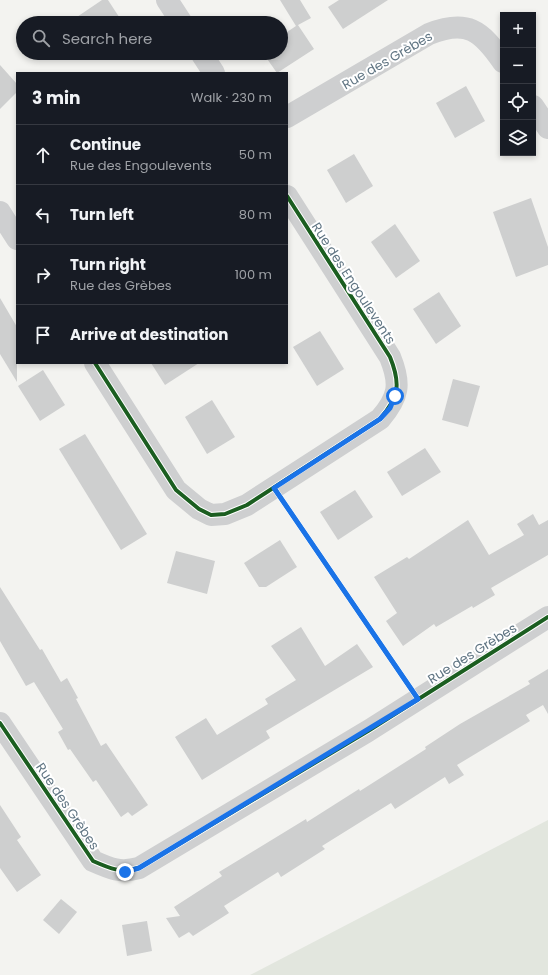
<!DOCTYPE html>
<html lang="en">
<head>
<meta charset="utf-8">
<style>
	:root { --surface:#171b24; --page:#242831; --text:#f1f3f6; --muted:#9ea1a6; --line:#363941 }
	body { margin:0; font-family:Poppins,sans-serif; background:var(--page); color:var(--text) }
	.controls { position:absolute; right:12px; top:12px; display:grid; overflow:hidden; border-radius:0px; box-shadow:0 2px 6px #0003 }
	.controls button { width:36px; height:36px; display:grid; place-items:center; padding:0; border:0; border-bottom:1px solid var(--line); background:var(--surface); color:var(--text); font:20px sans-serif }
	.stop { position:absolute; width:12px; height:12px; margin:-9px; border:3px solid #1a73e8; border-radius:50%; background:#fff }
	.stop.end { background:#1a73e8; border-color:#fff; box-shadow:0 1px 4px #0008 }
	.list { margin:0; padding:0; list-style:none }
	h2 { display:flex; justify-content:space-between; align-items:center; height:52px; margin:0; padding:0 16px; font-size:17px }
	h2 small { font-size:13px; font-weight:400; color:var(--muted) }
	.list li { display:grid; grid-template-columns:26px 1fr auto; gap:12px; align-items:center; box-sizing:border-box; height:60px; padding:0 16px; border-top:1px solid var(--line) }
	.list b { display:block; font-size:15px; white-space:nowrap }
	.list p { margin:0; font-size:13px; white-space:nowrap; color:var(--muted) }
	.list em { font-size:13px; font-style:normal; color:var(--muted) }
	.icon { flex:none; width:22px; height:22px; fill:none; stroke:currentColor; stroke-width:2; stroke-linecap:round; stroke-linejoin:round }
	.map { position:relative; flex:none; width:548px; height:975px; overflow:hidden }
	.search { position:absolute; background:var(--surface); box-shadow:0 2px 6px #0003; left:16px; top:16px; width:272px; height:44px; display:flex; align-items:center; gap:10px; box-sizing:border-box; padding:0 14px; border-radius:22px; color:var(--muted); font-size:15px }
	.panel { position:absolute; background:var(--surface); box-shadow:0 2px 6px #0003; left:16px; top:72px; width:272px; height:292px; border-radius:0px }
	.map>svg:first-child { display:block }
	.green { fill:#e2e6de }
	.building { fill:#cecfcf }
	.lines { fill:none; stroke-linecap:round; stroke-linejoin:round }
	.minor { stroke:#cecfd0; stroke-width:22 }
	.cycleway-casing { stroke:#fff; stroke-width:6 }
	.cycleway { stroke:#1b5e20; stroke-width:4 }
	.route { stroke:#1a73e8; stroke-width:5 }
	.labels { text-anchor:middle; stroke-width:4; stroke-linejoin:round; paint-order:stroke }
	.street-label { font-size:13px; fill:#607583; stroke:#fff }
</style>
</head>
<body>
<div class="map">
<svg width="548" height="975" viewBox="0 0 548 975">
	<rect width="100%" height="100%" fill="#f3f3f0"/>
	<!-- green -->
	<polygon class="green" points="548,820 548,975 250,975"/>
	<!-- building -->
	<g class="building">
		<polygon points="102,0 108,0 123,23 76,23 74,19"/>
		<polygon points="280,0 300,0 311,18 298,25 314,49 277,73 263,53 281,53 281,36 296,26"/>
		<polygon points="339,0 388,0 343,29 328,7"/>
		<polygon points="0,65 17,84 17,92 0,109"/>
		<polygon points="466,86 485,121 455,138 436,103"/>
		<polygon points="354,154 373,186 346,203 327,170"/>
		<polygon points="531,198 548,247 548,265 516,277 493,212"/>
		<polygon points="395,224 420,261 396,278 371,242"/>
		<polygon points="439,292 461,326 436,344 413,309"/>
		<polygon points="0,298 17,327 17,382 0,354"/>
		<polygon points="320,331 344,369 317,386 293,347"/>
		<polygon points="151,363 199,363 165,385"/>
		<polygon points="43,370 65,405 40,421 18,386"/>
		<polygon points="453,379 480,386 468,427 442,420"/>
		<polygon points="212,400 235,437 207,454 185,417"/>
		<polygon points="85,434 147,534 121,550 59,449"/>
		<polygon points="425,448 441,472 402,496 387,472"/>
		<polygon points="355,490 373,517 338,540 320,512"/>
		<polygon points="533,514 539,525 548,520 548,555 491,588 495,595 473,608 472,606 436,627 434,624 403,646 386,621 397,613 374,577 407,557 409,559 468,520 489,555 524,535 517,524"/>
		<polygon points="280,540 297,567 266,587 259,587 244,563"/>
		<polygon points="176,551 215,561 207,594 167,583"/>
		<polygon points="0,587 40,650 42,649 61,682 67,678 78,698 76,699 101,746 106,743 148,805 132,816 128,812 121,817 96,780 93,782 70,749 68,750 58,732 63,729 34,682 26,686 0,641"/>
		<polygon points="301,627 325,666 357,644 373,667 266,731 270,738 202,780 175,737 206,718 217,735 268,704 265,699 296,680 271,646"/>
		<polygon points="548,669 548,714 543,705 526,715 530,721 457,765 464,775 449,784 445,777 395,809 391,803 322,846 325,849 281,877 278,872 224,906 229,913 193,936 189,932 179,938 166,918 180,916 174,907 222,876 219,872 306,819 307,822 359,789 360,791 426,749 425,747 460,724 530,684 528,681"/>
		<polygon points="0,805 21,837 17,840 41,875 17,892 0,868"/>
		<polygon points="61,899 77,912 59,934 43,920"/>
		<polygon points="147,921 152,951 127,956 122,925"/>
	</g>
	<g class="lines">
		<!-- minor -->
		<g class="minor">
			<polyline points="167,0 182,23"/>
			<polyline points="201,53 214,73"/>
			<polyline points="533,106 548,128"/>
			<path d="M287,117L429,34C467,19 481,30 503,62"/>
			<polyline points="0,212 17,239"/>
			<path d="M95,363L176,490L199,509L211,515L225,514L247,505L380,419C399,397 401,384 390,357L287,196"/>
			<path d="M0,723L93,861C111,869 120,873 139,868L368,731L548,617"/>
		</g>
		<!-- cycleway casing -->
		<g class="cycleway-casing">
			<g id="cycleway">
				<path d="M95,363L176,490L199,509L211,515L225,514L247,505L380,419C399,397 401,384 390,357L287,196"/>
				<polyline points="274,488 418,699"/>
				<path d="M0,723L93,861C111,869 120,873 139,868L368,731L548,617"/>
			</g>
		</g>
		<!-- cycleway -->
		<use href="#cycleway" class="cycleway"/>
	</g>
	<g class="lines">
		<!-- route -->
		<polyline class="route" points="125,872 139,868 418,699 274,488 380,419 390,408 395,396"/>
	</g>
	<g class="labels">
		<!-- street labels -->
		<g class="street-label">
			<text transform="translate(387 60) rotate(-30)" y="5">Rue des Grèbes</text>
			<text transform="translate(354 283) rotate(57)" y="5">Rue des Engoulevents</text>
			<text transform="translate(472 653) rotate(-32)" y="5">Rue des Grèbes</text>
			<text transform="translate(68 806) rotate(56)" y="5">Rue des Grèbes</text>
		</g>
	</g>
</svg>
<div class="controls">
<button>+</button>
<button>−</button>
<button><svg class="icon" aria-label="locate" viewBox="0 0 24 24"><circle cx="12" cy="12" r="6"/><path d="M12 2v4M12 18v4M2 12h4M18 12h4"/></svg></button>
<button><svg class="icon" aria-label="layers" viewBox="0 0 24 24"><path d="M12 4l9 5-9 5-9-5zM3 14l9 5 9-5"/></svg></button>
</div>
<div class="stop" style="left:395px;top:396px"></div>
<div class="stop end" style="left:125px;top:872px"></div>
<div class="search"><svg class="icon" aria-label="search" viewBox="0 0 24 24"><circle cx="10" cy="10" r="6"/><path d="M15 15l6 6"/></svg>Search here</div>
<section class="panel">
<h2>3 min<small>Walk · 230 m</small></h2>
<ul class="list">
<li><svg class="icon" aria-label="ahead" viewBox="0 0 24 24"><path d="M12 20V5M6 11l6-6 6 6"/></svg><div><b>Continue</b><p>Rue des Engoulevents</p></div><em>50 m</em></li>
<li><svg class="icon" aria-label="left" viewBox="0 0 24 24"><path d="M17 20v-9H6M10 6l-5 5 5 5"/></svg><div><b>Turn left</b></div><em>80 m</em></li>
<li><svg class="icon" aria-label="right" viewBox="0 0 24 24"><path d="M7 20v-9h11M14 6l5 5-5 5"/></svg><div><b>Turn right</b><p>Rue des Grèbes</p></div><em>100 m</em></li>
<li><svg class="icon" aria-label="arrive" viewBox="0 0 24 24"><path d="M6 21V4h12l-3 4 3 4H6"/></svg><div><b>Arrive at destination</b></div></li>
</ul>
</section>
</div>
</body>
</html>
